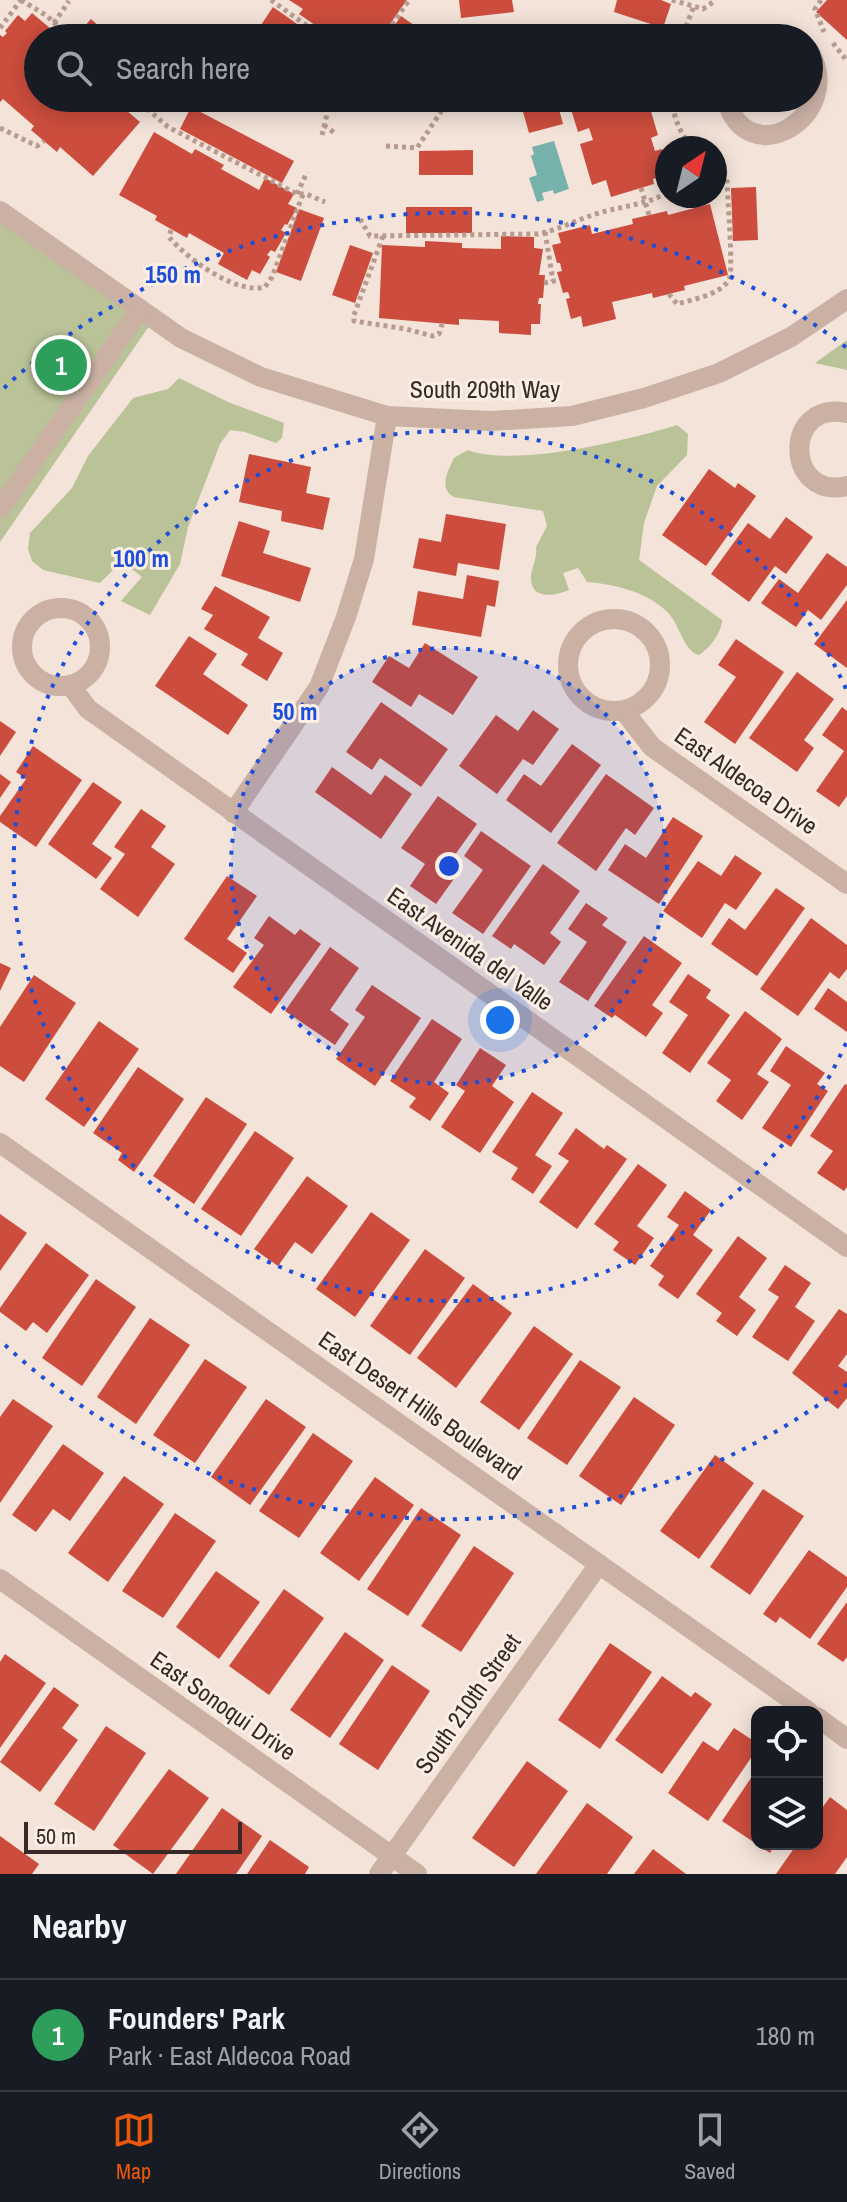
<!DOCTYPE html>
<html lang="en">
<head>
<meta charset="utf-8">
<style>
	:root { --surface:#171b24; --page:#242831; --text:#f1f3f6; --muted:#9ea1a6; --line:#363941; --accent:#ea580c }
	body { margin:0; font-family:"Archivo Narrow",sans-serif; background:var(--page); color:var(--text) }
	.controls { position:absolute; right:24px; bottom:24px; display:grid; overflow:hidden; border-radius:16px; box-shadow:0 4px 20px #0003 }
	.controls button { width:72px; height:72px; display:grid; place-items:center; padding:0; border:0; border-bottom:2px solid var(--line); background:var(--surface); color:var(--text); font:40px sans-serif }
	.compass { position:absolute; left:655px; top:136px; width:72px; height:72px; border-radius:50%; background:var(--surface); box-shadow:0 4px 20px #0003; rotate:35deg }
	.scale { position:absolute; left:24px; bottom:20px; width:218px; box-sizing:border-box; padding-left:8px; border:4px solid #362926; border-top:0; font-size:22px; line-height:28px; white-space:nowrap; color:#362926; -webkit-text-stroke:6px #faeee5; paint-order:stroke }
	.you { position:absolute; left:500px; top:1020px; width:28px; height:28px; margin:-20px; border:6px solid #fff; border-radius:50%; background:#1a73e8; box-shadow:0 0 0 12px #1a73e833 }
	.badge { display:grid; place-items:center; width:52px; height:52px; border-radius:50%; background:var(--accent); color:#fff; font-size:26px; font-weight:700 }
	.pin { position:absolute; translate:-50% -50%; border:4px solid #fff; box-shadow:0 2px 8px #0006 }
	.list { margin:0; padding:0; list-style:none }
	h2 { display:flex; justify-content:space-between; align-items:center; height:104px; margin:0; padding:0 32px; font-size:34px }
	h2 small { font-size:26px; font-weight:400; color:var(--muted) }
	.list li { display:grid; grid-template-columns:52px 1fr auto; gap:24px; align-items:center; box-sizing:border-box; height:112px; padding:0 32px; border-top:2px solid var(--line) }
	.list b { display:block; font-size:30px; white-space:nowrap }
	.list p { margin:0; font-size:26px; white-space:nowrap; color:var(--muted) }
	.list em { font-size:26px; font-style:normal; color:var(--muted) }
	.icon { flex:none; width:44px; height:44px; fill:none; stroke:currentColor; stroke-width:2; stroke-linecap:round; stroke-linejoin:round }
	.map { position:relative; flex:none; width:847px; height:1874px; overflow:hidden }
	.search { position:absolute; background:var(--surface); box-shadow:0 4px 20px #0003; left:24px; right:24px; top:24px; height:88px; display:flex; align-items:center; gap:20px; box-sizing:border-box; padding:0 28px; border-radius:44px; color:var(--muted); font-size:30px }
	.sheet { height:216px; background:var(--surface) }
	nav { display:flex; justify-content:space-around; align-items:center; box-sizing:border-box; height:112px; border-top:2px solid var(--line); background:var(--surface); font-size:22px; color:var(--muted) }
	nav a { display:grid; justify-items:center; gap:4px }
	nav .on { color:var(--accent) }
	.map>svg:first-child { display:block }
	.green { fill:#bac298 }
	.water { fill:#76b1ac }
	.building { fill:#cc4d3d }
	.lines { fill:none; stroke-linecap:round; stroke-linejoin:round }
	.path { stroke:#b79b8e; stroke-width:5; stroke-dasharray:4 4; stroke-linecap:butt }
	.minor { stroke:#cbb1a4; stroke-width:20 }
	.ring { fill:none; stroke:#1d4ed8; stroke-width:4; stroke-dasharray:4 8 }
	.labels { text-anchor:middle; stroke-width:6; stroke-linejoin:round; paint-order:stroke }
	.street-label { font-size:24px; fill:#362926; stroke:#faeee5 }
	.centre { fill:#1d4ed8; stroke:#faeee5; stroke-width:4 }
	.ring-label { font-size:24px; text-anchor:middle; font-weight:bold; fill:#1d4ed8; stroke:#faeee5; stroke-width:6; stroke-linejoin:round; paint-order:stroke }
</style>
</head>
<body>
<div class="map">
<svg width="847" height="1874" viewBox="0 0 847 1874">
	<rect width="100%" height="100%" fill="#f3e3d9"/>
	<!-- green -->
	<g class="green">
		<polygon points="0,211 154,319 0,542"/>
		<polygon points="847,340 847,370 815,363"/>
		<polygon points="179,378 228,402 284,423 282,438 276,443 245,432 230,430 220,444 188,527 180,564 150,615 121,601 142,577 122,561 100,583 43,570 32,561 28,549 30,533 72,488 88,456 133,398 168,389"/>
		<path d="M677,425L688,434L687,455L657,486L644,523L639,560L722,620C722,632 709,649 699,655C684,651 680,627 670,615C651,593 615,584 587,582L578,568L563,573L569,590C557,595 533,601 531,580C530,569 538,559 536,547L547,526L543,511L454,497C438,488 448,471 454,458L468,450C514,468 629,440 677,425Z"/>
	</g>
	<!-- water -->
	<polygon class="water" points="554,141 569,189 554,194 553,190 542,193 544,200 537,202 529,178 537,175 531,156 534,154 532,147"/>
	<!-- building -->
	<g class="building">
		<polygon points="289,0 407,0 380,38 343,38 332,31 329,35 299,14 303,9"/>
		<polygon points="459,0 512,0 514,12 461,18"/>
		<polygon points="617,0 661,0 671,4 663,28 614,12"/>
		<polygon points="827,0 847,0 847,40 816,12"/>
		<polygon points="273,7 317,38 274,38 259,28"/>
		<polygon points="32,13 57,34 54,38 38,38 38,98 112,98 140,122 93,176 60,147 57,152 31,130 34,126 3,99 0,102 0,35 3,37 7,33 5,31 18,15 25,21"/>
		<polygon points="401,16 421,30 415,38 386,38"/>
		<polygon points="91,19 112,38 75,37"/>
		<polygon points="141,98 163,98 153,109"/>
		<polygon points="544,98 556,98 563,124 529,133 521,105"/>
		<polygon points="596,98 647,98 658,135 651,138 655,151 662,149 667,174 653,179 654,184 611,197 606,180 592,185 580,144 593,140 589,128 578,132 570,106"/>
		<polygon points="191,107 294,161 282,183 180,129"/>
		<polygon points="154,132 192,154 195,149 224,165 221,169 259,190 265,178 294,194 288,204 297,208 287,225 285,224 281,230 286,233 275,252 271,250 267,255 270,257 260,274 252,270 247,280 218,264 224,253 189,233 187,238 155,220 157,216 119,195"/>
		<polygon points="473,150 473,175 419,175 419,151"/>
		<polygon points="756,187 758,240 733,241 731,188"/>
		<polygon points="710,204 728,275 684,286 685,290 653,298 652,293 612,302 616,319 583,327 581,316 571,319 566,299 570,298 568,292 563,293 557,272 562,271 560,263 557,263 552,245 561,243 558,233 590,225 592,234 633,224 632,219 667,211 668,215"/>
		<rect x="406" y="207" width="66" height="26"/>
		<polygon points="299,209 324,218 301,281 276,272"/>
		<polygon points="501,236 534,237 534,248 543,249 539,275 545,275 543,298 539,298 538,304 541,304 540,324 531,324 531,335 499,333 499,321 459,319 459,325 379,318 382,245 425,247 425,241 462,243 462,248 501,249"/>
		<polygon points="350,245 373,253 355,303 332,295"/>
		<polygon points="249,454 311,467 306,493 330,498 323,530 281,521 282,511 239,502"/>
		<polygon points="709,469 735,488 738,483 756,496 706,566 662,535"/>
		<polygon points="446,514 506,524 499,570 458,563 456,576 413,568 419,538 441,542"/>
		<polygon points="786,517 813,537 786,574 775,566 749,602 711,574 748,523 770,539"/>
		<polygon points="239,521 270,531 263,553 311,568 300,602 221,576"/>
		<polygon points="827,553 847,567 847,585 821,620 808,610 796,627 761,603 779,579 798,593"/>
		<polygon points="467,575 499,581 495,607 487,605 481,637 412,625 418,591 463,599"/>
		<polygon points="215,586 270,617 258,638 283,653 267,681 241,665 248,654 204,629 213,615 201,609"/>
		<polygon points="847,600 847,668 814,644"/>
		<polygon points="189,636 217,654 203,674 248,705 228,735 155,686"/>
		<polygon points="736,639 784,672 735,744 704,722 736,677 718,665"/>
		<polygon points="425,643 478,677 453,715 419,694 411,707 372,682 389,656 409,668"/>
		<polygon points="797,672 834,699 804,740 814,748 797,772 749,738"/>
		<polygon points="381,702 448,749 421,787 380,758 372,770 346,752"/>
		<polygon points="842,707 847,711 847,796 839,807 816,791 844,751 822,735"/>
		<polygon points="533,710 559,729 533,765 523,759 497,794 459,766 496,715 518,731"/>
		<polygon points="0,721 16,732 0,756"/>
		<polygon points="572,744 601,765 551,833 506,800 524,774 541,786"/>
		<polygon points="33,746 82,780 36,847 0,822 0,816 26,779 16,772"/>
		<polygon points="332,767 371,795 385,775 412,794 381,839 315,792"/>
		<polygon points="0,774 11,782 0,798"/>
		<polygon points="606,774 654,808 635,835 626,828 596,871 557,843"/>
		<polygon points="93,782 122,802 92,844 112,858 96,879 48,844"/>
		<polygon points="438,796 477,824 452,859 463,866 436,904 410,886 425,864 401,848"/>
		<polygon points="141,809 166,826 151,847 175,864 138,917 100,889 125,854 114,847"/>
		<polygon points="673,817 703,836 659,904 608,870 625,844 646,858"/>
		<polygon points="481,831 531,866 483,934 452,913 483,870 464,856"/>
		<polygon points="735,855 762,873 736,910 725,903 702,938 663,911 698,861 721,876"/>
		<polygon points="543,864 580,891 550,933 561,942 544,965 514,944 511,949 492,936"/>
		<polygon points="227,876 257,896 227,939 247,953 233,973 184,939"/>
		<polygon points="776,888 805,908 757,976 711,944 729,918 745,930"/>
		<polygon points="586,903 608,918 602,925 627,942 588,1001 559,982 587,942 568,929"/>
		<polygon points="269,916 295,935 300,929 321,944 271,1014 233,987 264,945 254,938"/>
		<polygon points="811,918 847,945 847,969 839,979 830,972 798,1016 760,989"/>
		<polygon points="644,936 682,963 652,1005 663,1013 646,1037 615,1015 612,1018 594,1006"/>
		<polygon points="330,947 359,968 330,1010 349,1024 335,1045 285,1011"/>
		<polygon points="0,963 11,968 0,991"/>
		<polygon points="688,974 711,990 706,998 730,1015 690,1073 662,1053 688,1015 669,1002"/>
		<polygon points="34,975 76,1003 24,1082 0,1066 0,1027"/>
		<polygon points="372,985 421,1018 375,1086 336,1059 365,1017 355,1010"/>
		<polygon points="828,988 847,1002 847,1032 814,1009"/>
		<polygon points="745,1011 782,1039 757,1074 769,1082 742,1120 716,1101 731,1080 707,1063"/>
		<polygon points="432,1019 462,1039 434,1082 449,1093 430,1121 409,1107 416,1098 390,1081"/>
		<polygon points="99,1021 139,1049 84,1127 45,1099"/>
		<polygon points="786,1046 825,1073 817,1084 828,1091 791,1147 762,1128 791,1085 770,1071"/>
		<polygon points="480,1048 506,1065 492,1086 514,1102 480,1153 441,1127 465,1091 456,1085"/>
		<polygon points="138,1067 184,1099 134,1172 118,1160 122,1153 93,1133"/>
		<polygon points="845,1084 847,1085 847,1187 844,1191 817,1173 833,1151 810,1136"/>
		<polygon points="532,1092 563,1113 535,1155 552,1166 533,1194 511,1179 518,1168 492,1152"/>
		<polygon points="206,1097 247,1124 194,1204 153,1176"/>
		<polygon points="576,1128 604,1149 607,1145 627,1159 577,1229 539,1202 569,1161 558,1154"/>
		<polygon points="255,1131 294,1158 241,1236 201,1209"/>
		<polygon points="638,1164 667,1185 637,1226 654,1238 635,1265 613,1250 619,1242 594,1224"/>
		<polygon points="307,1176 348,1206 312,1254 295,1242 278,1266 254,1249"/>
		<polygon points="685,1191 711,1210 693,1235 713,1250 678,1299 658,1285 664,1276 650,1266 679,1225 667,1217"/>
		<polygon points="371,1212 410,1240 355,1317 316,1289"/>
		<polygon points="0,1214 27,1233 0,1271"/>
		<polygon points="738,1236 767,1258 739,1297 756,1310 737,1336 716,1321 722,1313 696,1294"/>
		<polygon points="46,1243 89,1275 47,1333 33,1322 26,1331 0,1312 0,1308"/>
		<polygon points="425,1249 465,1278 410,1355 370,1326"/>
		<polygon points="785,1265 811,1283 795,1307 815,1321 788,1361 752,1337 779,1297 768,1290"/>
		<polygon points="96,1279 136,1307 82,1386 42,1358"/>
		<polygon points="473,1284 512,1313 456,1388 417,1358"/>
		<polygon points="839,1309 847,1314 847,1354 838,1366 847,1372 847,1398 838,1409 792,1373"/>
		<polygon points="150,1318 190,1345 136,1424 97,1397"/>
		<polygon points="534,1326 573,1354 519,1430 480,1402"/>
		<polygon points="205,1359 247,1387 195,1463 153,1435"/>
		<polygon points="580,1360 621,1387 567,1465 527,1438"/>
		<polygon points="634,1397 675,1425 621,1505 579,1476"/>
		<polygon points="13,1399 53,1426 0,1503 0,1417"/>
		<polygon points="266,1399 306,1427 250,1505 211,1477"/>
		<polygon points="313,1433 353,1461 299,1538 259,1511"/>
		<polygon points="63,1444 104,1473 70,1521 53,1509 36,1532 12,1515"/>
		<polygon points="715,1455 754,1483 699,1559 660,1531"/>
		<polygon points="124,1476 164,1504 108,1582 68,1553"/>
		<polygon points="375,1477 414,1505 359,1581 320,1553"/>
		<polygon points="763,1489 804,1516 750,1595 710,1567"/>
		<polygon points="421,1508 461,1535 408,1616 367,1589"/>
		<polygon points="175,1513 216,1541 163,1618 122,1591"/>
		<polygon points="474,1546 514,1573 461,1652 421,1626"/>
		<polygon points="809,1550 847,1577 847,1587 810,1639 780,1617 776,1623 763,1614"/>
		<polygon points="216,1571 260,1602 219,1659 176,1627"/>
		<polygon points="284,1589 324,1618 269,1695 229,1666"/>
		<polygon points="847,1602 847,1657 843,1662 817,1644"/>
		<polygon points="345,1632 384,1660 330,1738 290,1710"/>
		<polygon points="610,1643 652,1672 600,1749 558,1720"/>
		<polygon points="5,1654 46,1683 0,1748 0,1662"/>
		<polygon points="392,1665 430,1691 378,1770 339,1744"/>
		<polygon points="662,1676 691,1697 695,1692 712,1704 662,1774 615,1740"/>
		<polygon points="54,1687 79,1705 62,1728 78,1740 40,1792 0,1762"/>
		<polygon points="106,1726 146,1753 94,1831 54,1804"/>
		<polygon points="734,1728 757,1743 757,1749 708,1821 668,1793 703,1741 718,1751"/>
		<polygon points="527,1761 568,1791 514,1867 472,1838"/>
		<polygon points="169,1769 209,1798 153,1874 113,1845"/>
		<polygon points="757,1769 757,1844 775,1844 770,1853 722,1821"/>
		<polygon points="830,1797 847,1810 847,1857 835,1874 776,1874 797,1844 817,1844 817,1815"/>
		<polygon points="587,1803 633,1837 607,1874 536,1874"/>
		<polygon points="222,1808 262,1836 236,1874 176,1874"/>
		<polygon points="0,1836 39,1864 32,1874 0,1874"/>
		<polygon points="270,1840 309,1867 305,1874 247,1874"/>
		<polygon points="653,1849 686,1874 634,1874"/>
	</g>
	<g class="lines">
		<!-- path -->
		<g class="path">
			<polyline points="21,0 47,16 70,38"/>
			<polyline points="271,0 324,38"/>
			<polyline points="672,0 703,9 716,0"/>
			<polyline points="821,0 815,9 824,32"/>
			<polyline points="54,23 69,1"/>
			<polyline points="0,28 21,0"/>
			<polyline points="683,34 694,6"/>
			<polyline points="383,38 409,0"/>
			<polyline points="833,43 847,61"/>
			<polyline points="135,98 168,127 297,194 306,194 325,202"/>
			<path d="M671,98C674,117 679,133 693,148"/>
			<polyline points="324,125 336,134"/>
			<polyline points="0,128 37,146 44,141"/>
			<polyline points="322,135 327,114"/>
			<polyline points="386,146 417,148 450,98"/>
			<polyline points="641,188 649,215"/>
			<polyline points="297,194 307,172"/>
			<path d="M360,219L370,236L537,234C559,230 578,219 599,213C622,206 645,205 667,193"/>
			<path d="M171,230L169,237C187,259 237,295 265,287L272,277L303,194"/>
			<polyline points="545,232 553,281"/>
			<polyline points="383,236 354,315 354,321 406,329 433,336 439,334 442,324"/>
			<polyline points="544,283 559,280"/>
			<path d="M669,294L677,304C694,299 719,295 729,280C734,271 727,195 727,179L715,167"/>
		</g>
		<!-- minor -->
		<g class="minor">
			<polyline points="761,38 769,36 786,38"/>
			<path d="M726,98C746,176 847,116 809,51"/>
			<polyline points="0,211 181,338 261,377 387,416 490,421 572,416 644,398 719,373 791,337 847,299"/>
			<path d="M847,413C782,399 785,501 847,486"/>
			<polyline points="0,509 140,309"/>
			<circle cx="61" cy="647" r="39"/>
			<circle cx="614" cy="665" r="46"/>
			<polyline points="71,686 88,709 847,1247"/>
			<polyline points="624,711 652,747 847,884"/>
			<polyline points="233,813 319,687 346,617 364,559 387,416"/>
			<polyline points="0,1143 809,1712"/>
			<polyline points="0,1579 417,1874"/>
			<polyline points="817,1717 847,1739"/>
			<polyline points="379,1874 599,1564"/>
		</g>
	</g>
	<!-- distance rings -->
	<circle cx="449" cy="866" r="218" fill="#1d4ed8" fill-opacity=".12"/>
	<g class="ring">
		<circle cx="449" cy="866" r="218"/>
		<path d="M846 1043A435 435 0 1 1 846 689"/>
		<path d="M847 1384A653 653 0 0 1 4 1344M4 388A653 653 0 0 1 847 348"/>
	</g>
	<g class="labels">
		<!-- street labels -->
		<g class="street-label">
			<text x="485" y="398">South 209th Way</text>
			<text transform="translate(746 781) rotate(35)" y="8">East Aldecoa Drive</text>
			<text transform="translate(470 949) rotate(35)" y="8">East Avenida del Valle</text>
			<text transform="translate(420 1406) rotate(35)" y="8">East Desert Hills Boulevard</text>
			<text transform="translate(468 1704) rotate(-55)" y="8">South 210th Street</text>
			<text transform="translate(223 1706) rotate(35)" y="8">East Sonoqui Drive</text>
		</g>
	</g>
	<circle cx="449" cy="866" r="12" class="centre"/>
	<g class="ring-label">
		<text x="173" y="283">150 m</text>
		<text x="141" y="567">100 m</text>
		<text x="295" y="720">50 m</text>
	</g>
</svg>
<div class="controls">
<button><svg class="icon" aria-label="locate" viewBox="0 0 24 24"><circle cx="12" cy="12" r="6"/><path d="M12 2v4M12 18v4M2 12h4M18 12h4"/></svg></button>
<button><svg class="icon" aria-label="layers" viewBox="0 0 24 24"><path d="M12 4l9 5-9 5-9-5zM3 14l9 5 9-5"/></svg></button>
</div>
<svg class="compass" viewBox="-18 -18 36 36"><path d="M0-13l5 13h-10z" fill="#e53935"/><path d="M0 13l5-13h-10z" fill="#9ea1a6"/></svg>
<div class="scale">50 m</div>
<div class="you"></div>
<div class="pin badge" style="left:61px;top:365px;background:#2e9e5b">1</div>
<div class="search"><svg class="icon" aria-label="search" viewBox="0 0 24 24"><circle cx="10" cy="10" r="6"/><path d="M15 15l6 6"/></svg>Search here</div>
</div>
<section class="sheet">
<h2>Nearby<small></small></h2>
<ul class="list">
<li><span class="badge" style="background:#2e9e5b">1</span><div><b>Founders' Park</b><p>Park · East Aldecoa Road</p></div><em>180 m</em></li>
</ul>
</section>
<nav>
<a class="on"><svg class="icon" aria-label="map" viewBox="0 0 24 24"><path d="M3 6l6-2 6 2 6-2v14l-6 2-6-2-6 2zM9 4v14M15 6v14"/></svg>Map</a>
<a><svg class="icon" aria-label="directions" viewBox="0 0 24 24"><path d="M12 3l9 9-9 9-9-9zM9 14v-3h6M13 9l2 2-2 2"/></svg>Directions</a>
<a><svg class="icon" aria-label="saved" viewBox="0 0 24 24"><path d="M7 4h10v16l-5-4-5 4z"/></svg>Saved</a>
</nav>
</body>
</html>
